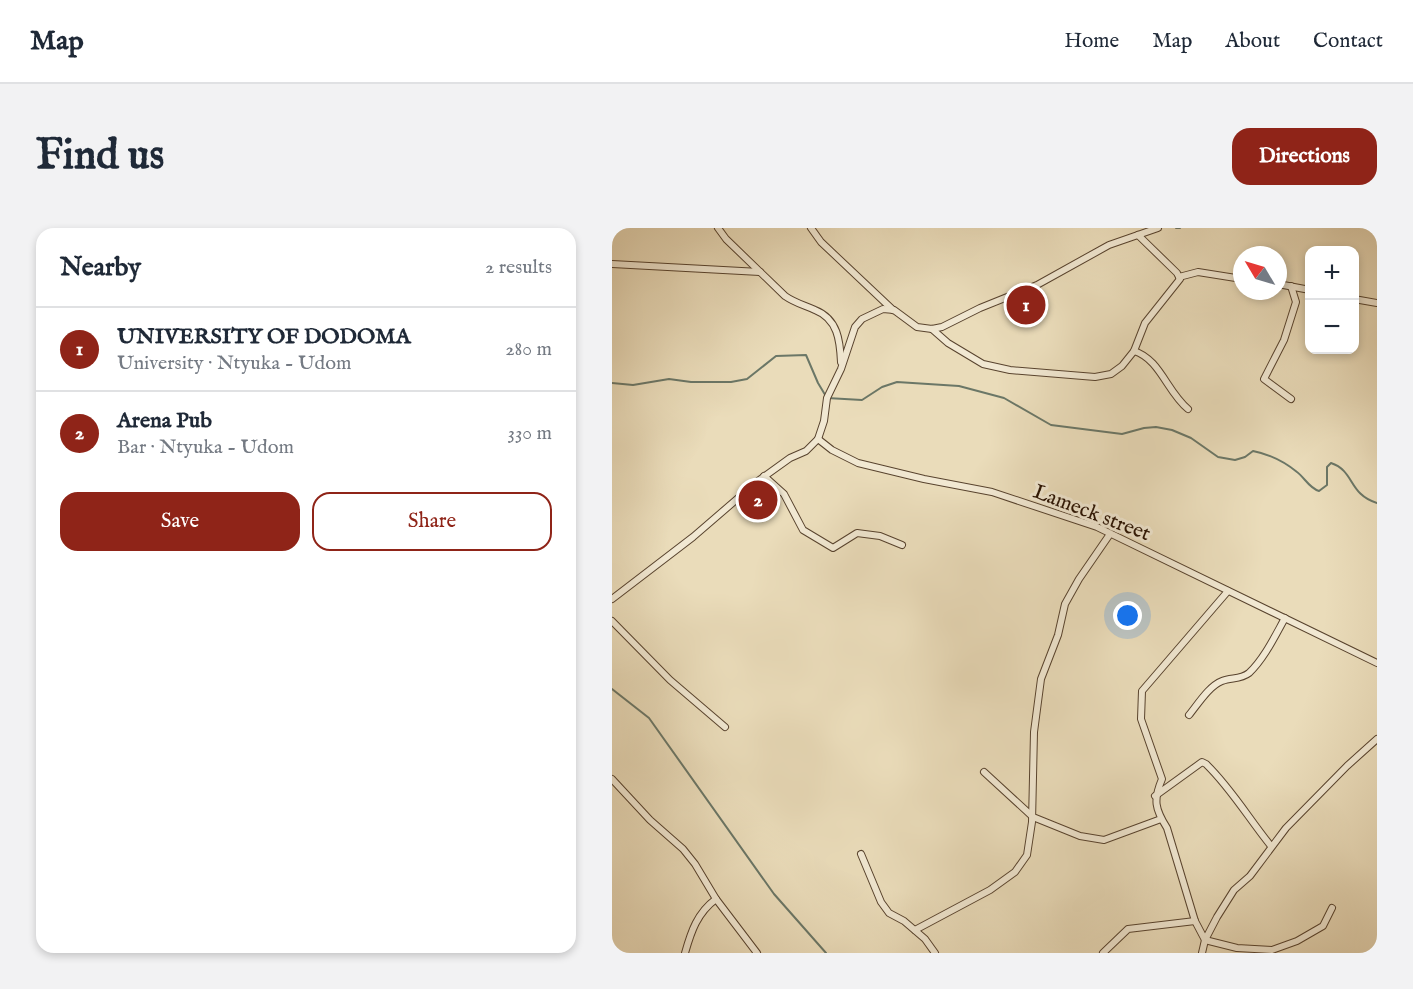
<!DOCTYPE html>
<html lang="en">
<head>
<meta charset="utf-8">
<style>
	:root { --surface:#fff; --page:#f2f2f3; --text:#1f2937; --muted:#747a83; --line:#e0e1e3; --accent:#8f2418 }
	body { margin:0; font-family:"IM FELL English",serif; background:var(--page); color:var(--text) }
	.controls { position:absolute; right:18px; top:18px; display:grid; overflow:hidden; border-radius:12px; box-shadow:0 3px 9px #0003 }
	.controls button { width:54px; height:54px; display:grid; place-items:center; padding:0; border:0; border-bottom:2px solid var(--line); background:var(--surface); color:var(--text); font:30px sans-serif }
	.compass { position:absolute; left:621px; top:18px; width:54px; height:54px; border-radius:50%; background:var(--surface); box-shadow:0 3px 9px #0003; rotate:308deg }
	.you { position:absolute; left:516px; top:388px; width:21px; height:21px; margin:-15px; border:4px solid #fff; border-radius:50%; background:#1a73e8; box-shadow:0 0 0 9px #1a73e833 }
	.badge { display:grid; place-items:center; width:39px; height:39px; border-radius:50%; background:var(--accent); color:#fff; font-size:20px; font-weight:700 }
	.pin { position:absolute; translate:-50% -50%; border:3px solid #fff; box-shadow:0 2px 6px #0006 }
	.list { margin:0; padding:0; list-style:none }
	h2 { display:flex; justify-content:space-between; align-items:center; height:78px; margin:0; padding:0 24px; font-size:26px }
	h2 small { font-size:20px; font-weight:400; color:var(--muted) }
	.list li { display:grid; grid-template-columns:39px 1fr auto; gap:18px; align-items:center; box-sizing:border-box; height:84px; padding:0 24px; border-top:2px solid var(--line) }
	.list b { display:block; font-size:22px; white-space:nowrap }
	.list p { margin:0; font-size:20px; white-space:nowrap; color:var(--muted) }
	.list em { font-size:20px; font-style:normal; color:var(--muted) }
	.actions { display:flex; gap:12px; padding:18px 24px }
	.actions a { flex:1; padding:14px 0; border:2px solid var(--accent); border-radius:18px; text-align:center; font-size:21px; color:var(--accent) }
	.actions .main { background:var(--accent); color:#fff }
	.map { position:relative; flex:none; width:765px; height:725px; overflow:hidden; border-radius:18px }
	header { display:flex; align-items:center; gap:36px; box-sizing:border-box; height:84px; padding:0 30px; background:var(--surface); border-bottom:2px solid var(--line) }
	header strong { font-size:28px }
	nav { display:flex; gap:33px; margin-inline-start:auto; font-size:21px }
	.intro { display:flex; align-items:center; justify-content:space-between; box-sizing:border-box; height:144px; padding:0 36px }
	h1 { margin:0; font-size:42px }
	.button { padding:15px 27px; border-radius:18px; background:var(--accent); color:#fff; font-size:21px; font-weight:700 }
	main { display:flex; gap:36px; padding:0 36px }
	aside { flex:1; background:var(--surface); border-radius:18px; box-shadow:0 3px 9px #0003 }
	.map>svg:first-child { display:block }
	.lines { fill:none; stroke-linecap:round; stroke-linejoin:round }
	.stream { stroke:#6b7767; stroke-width:2 }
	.minor-casing { stroke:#58432e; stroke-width:8 }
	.minor { stroke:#f1e8d2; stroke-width:6 }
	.labels { text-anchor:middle; stroke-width:6; stroke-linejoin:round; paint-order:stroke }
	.street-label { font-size:21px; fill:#271000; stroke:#f1e8d2 }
</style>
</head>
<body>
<header>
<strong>Map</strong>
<nav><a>Home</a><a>Map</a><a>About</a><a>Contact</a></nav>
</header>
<div class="intro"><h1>Find us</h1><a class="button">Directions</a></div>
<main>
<aside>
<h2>Nearby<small>2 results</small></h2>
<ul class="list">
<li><span class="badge">1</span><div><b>UNIVERSITY OF DODOMA</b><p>University · Ntyuka - Udom</p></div><em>280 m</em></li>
<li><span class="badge">2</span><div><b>Arena Pub</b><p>Bar · Ntyuka - Udom</p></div><em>330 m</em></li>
</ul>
<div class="actions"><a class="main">Save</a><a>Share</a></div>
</aside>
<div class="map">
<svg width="765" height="725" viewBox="0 0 765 725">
	<rect width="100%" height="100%" fill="#eadcba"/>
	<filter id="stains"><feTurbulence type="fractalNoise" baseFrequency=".00333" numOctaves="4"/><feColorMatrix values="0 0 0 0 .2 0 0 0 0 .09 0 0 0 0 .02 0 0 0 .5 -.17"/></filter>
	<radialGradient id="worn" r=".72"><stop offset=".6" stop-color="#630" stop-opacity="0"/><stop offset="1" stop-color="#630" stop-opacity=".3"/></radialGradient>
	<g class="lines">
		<!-- stream -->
		<g class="stream">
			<polyline points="564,0 568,0"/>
			<path d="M0,155L21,157L57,151L79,154H119L135,151L164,128L194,127L206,155L215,170L250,172L270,159L285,154L347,158L392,170L439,197L510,206L532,200L544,199L560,202L579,210L606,229L623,232L633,229L641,223C656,226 673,234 685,244C693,250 697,260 707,263L715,257V239L719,235C743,243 736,266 765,275"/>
			<polyline points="0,461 37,490 162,666 214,725"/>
		</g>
		<!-- minor casing -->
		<g class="minor-casing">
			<g id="minor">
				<path d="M106,0L114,11L173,68C183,75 192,77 203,82C226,91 228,113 229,134"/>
				<polyline points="199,0 209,14 281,82"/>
				<polyline points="0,36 148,44"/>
				<polyline points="567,49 586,44 630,51"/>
				<polyline points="666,56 698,62"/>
				<polyline points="679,58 684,74 672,112 652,151 679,171"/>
				<polyline points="742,71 765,75"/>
				<polyline points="320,101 336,115 371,136 398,142 483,149 499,146 510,138 522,123 533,95 568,51 565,45 526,7"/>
				<path d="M522,123C548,131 555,164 576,181"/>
				<polyline points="206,211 220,222 246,235 312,251 380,264 485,299 765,435"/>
				<polyline points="152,248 172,266 191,302 221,320 245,305 268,308 290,317"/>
				<path d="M616,363L530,463L529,491L550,551C541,572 543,581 555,600L583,693L593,712L625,720L660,722L685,713L711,698L720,680"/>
				<polyline points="0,371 81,309 146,253 178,230 194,223 206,211 212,193 215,170 229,141 243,99 250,91 271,81 282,82 305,99 320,101 330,99 368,80 425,57 497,17 546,0"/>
				<polyline points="0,393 58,452 113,499"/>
				<path d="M577,487C586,476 597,458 610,453C619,449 628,452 637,445C652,431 663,408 673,390"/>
				<polyline points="372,544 421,589 468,608 492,612 549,591"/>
				<polyline points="0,551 38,592 71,621 83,636 104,671 145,725"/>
				<path d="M543,568L590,534L594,536C619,560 637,591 659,618"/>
				<polyline points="249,626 269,674 277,685 292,693 313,711 323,725"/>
				<polyline points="303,702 378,662 403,644 415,627 420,594 422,504 429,451 446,407 453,376 467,351 498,306"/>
				<path d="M73,725C79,704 85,685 104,671"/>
				<polyline points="491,725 516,701 583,693"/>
				<polyline points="590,725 593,712 605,689 622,662 638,648 674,600 735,538 765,511"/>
			</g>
		</g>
		<!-- minor -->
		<use href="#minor" class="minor"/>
	</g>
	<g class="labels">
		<!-- street labels -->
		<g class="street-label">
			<text transform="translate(480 284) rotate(21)" y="7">Lameck street</text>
		</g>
	</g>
	<rect width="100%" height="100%" filter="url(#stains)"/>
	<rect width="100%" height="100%" fill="url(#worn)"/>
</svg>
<div class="controls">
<button>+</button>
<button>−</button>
</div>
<svg class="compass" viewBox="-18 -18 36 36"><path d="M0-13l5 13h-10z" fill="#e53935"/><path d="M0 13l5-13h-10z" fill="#747a83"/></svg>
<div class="you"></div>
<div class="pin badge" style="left:414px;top:77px">1</div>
<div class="pin badge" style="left:146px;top:272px">2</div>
</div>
</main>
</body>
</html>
